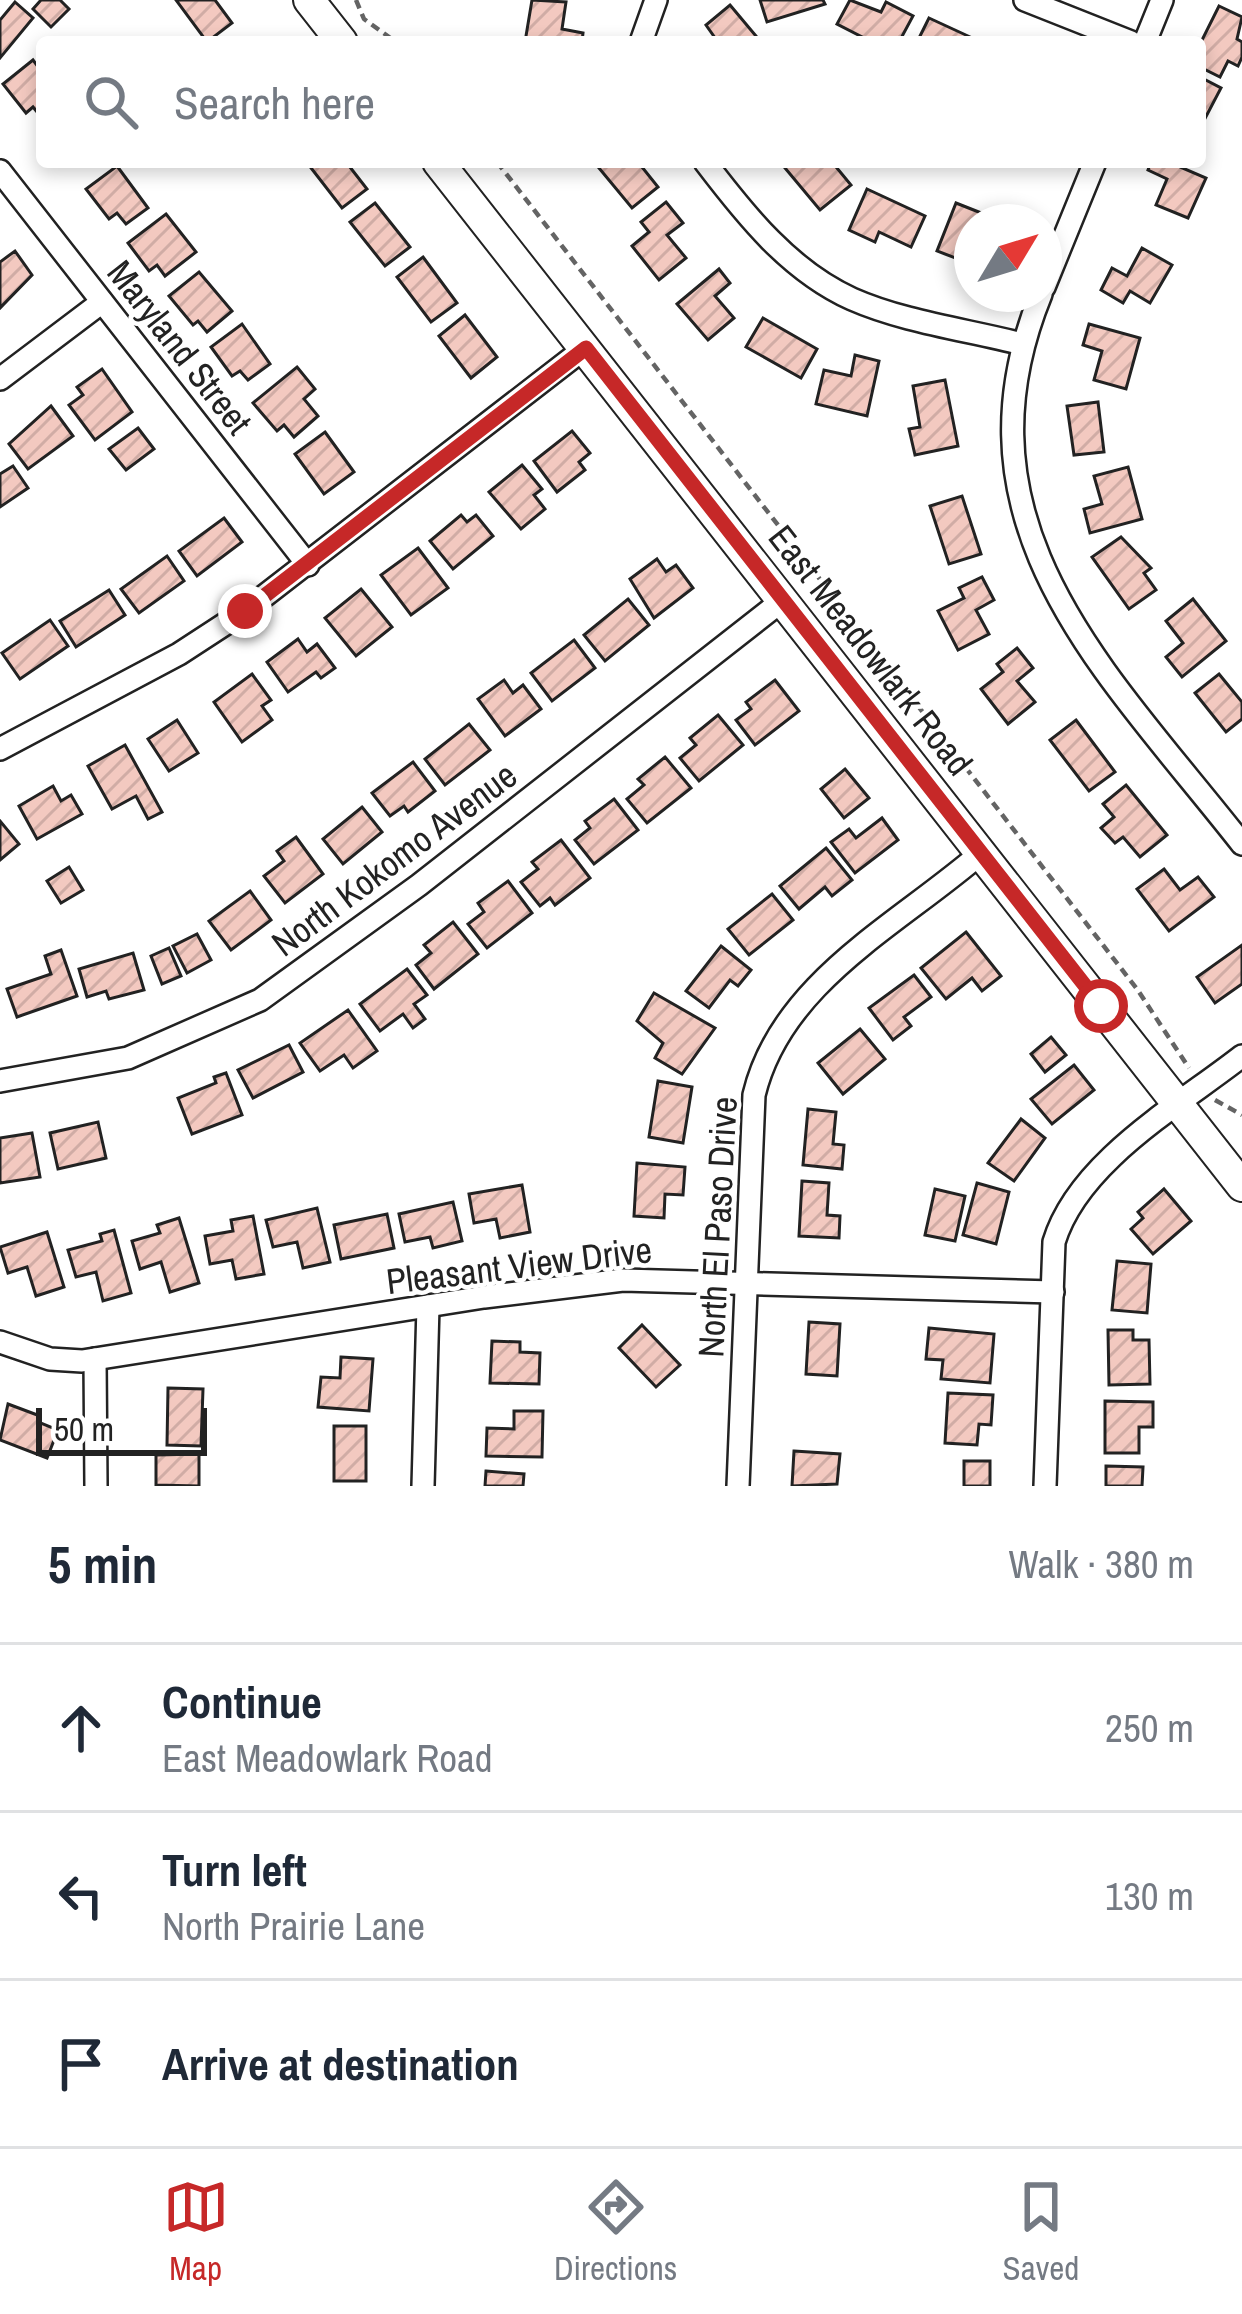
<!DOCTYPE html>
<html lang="en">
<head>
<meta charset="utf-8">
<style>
	:root { --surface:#fff; --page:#f2f2f3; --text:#1f2937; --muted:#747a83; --line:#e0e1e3; --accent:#c62828 }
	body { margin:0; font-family:"Archivo Narrow",sans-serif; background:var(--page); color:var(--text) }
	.compass { position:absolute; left:954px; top:204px; width:108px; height:108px; border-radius:50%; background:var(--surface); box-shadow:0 6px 18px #0003; rotate:52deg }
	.scale { position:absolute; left:36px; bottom:30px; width:171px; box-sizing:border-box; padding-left:12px; border:6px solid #222; border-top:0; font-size:33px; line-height:42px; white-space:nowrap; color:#222; -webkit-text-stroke:9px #fff; paint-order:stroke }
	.stop { position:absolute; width:36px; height:36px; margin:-27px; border:9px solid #c62828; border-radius:50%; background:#fff }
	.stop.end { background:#c62828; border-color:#fff; box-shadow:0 3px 12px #0008 }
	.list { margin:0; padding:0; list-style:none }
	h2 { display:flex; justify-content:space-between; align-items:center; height:156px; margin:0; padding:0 48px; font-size:51px }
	h2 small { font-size:39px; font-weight:400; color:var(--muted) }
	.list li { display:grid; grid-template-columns:78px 1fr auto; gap:36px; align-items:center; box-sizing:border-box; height:168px; padding:0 48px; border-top:3px solid var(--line) }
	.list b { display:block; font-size:45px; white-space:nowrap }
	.list p { margin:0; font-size:39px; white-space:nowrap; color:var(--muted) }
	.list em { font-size:39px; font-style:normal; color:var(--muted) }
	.icon { flex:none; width:66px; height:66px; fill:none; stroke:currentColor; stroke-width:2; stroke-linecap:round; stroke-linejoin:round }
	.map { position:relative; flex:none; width:1242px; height:1486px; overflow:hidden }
	.search { position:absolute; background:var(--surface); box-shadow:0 6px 18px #0003; left:36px; right:36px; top:36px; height:132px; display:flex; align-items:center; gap:30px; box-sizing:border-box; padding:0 42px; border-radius:12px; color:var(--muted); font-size:45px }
	.sheet { height:660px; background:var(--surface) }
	nav { display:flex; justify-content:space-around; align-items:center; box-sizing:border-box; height:168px; border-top:3px solid var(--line); background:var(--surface); font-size:33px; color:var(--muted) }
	nav a { display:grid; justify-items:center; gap:6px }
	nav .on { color:var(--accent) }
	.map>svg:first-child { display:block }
	.building { fill:url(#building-hatch); stroke:#222; stroke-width:3 }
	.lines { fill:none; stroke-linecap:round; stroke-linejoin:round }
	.street-casing { stroke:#222; stroke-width:26 }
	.secondary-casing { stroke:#222; stroke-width:34 }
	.path { stroke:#646464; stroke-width:4.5; stroke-dasharray:9 6; stroke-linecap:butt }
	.street { stroke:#fff; stroke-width:21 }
	.secondary { stroke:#fff; stroke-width:30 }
	.route { stroke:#c62828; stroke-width:15 }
	.labels { text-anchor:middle; stroke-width:9; stroke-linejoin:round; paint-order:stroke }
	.street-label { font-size:36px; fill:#222; stroke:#fff }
</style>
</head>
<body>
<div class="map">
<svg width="1242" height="1486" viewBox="0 0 1242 1486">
	<defs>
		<pattern id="building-hatch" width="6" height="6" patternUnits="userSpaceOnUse" patternTransform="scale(3)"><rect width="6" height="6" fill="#f3c9c0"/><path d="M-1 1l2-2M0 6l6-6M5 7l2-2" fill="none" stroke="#d0aca5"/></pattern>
	</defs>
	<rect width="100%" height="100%" fill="#fff"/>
	<!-- building -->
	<g class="building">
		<polygon points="41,0 60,0 69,9 51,27 33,9"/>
		<polygon points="176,0 215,0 232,23 207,42"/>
		<polygon points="532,0 566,2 562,29 583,33 582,42 525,42"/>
		<polygon points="760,0 823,0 825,4 767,22"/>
		<polygon points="850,0 881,12 886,2 913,16 899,42 872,42 837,24"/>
		<polygon points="15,2 33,18 0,58 0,20"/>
		<polygon points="730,5 761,42 718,42 706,25"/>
		<polygon points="1219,6 1242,17 1237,39 1242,42 1242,57 1238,66 1228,61 1220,77 1200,67 1200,44"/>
		<polygon points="929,18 981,42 917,42"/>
		<polygon points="33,60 42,72 42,118 33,107 26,113 3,84"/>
		<polygon points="1200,77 1221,88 1200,128"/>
		<polygon points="346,162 367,189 342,208 308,164"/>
		<polygon points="594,162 638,162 658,187 632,208"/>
		<polygon points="780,162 832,162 851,185 820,210"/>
		<polygon points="1151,162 1182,162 1180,167 1206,178 1188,218 1156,205 1167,179 1148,170"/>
		<polygon points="117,166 148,208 126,224 117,213 109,219 86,189"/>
		<polygon points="867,189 925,216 911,247 879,232 875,242 849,230"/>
		<polygon points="666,202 683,223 667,235 686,258 659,280 632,246 649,232 641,222"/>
		<polygon points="375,203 410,247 385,266 350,222"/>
		<polygon points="956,203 1004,222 972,222 966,262 937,251"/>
		<polygon points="166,214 196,252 165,276 157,265 149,271 128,243"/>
		<polygon points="1142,248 1172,265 1150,303 1130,291 1123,303 1101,290 1112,268 1127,276"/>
		<polygon points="15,251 32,275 0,308 0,262"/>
		<polygon points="423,257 457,303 431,322 397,277"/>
		<polygon points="719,269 730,283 715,296 734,318 708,340 677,304"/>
		<polygon points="199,272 232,311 207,332 198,321 193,325 169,296"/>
		<polygon points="465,315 497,357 471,378 439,336"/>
		<polygon points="763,318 817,349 801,378 746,347"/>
		<polygon points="242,324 270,364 248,380 240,371 232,376 211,347"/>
		<polygon points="1089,324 1140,338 1126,389 1094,380 1102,351 1083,345"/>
		<polygon points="855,355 879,361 867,416 816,404 824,370 851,376"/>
		<polygon points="297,367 315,389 304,399 318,416 294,437 284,425 277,431 253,403"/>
		<polygon points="102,369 132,412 95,440 69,405 83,395 77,387"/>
		<polygon points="945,380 958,446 915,455 909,429 920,427 913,386"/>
		<polygon points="1098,402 1104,452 1074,455 1067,406"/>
		<polygon points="51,406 73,436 28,469 9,444"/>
		<polygon points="138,428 154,449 126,470 109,449"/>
		<polygon points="572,431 590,453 579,462 585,470 557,492 534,461"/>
		<polygon points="325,432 354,472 324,494 295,454"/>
		<polygon points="522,465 542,489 534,495 545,509 521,529 489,492"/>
		<polygon points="13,466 28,488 0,507 0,474"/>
		<polygon points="1128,467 1142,519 1090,533 1084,509 1102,504 1094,476"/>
		<polygon points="962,496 981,554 949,564 930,506"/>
		<polygon points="461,515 467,522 476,515 493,536 453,569 430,541"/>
		<polygon points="224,518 242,542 197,576 179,551"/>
		<polygon points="1121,537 1151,568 1144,573 1156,590 1129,609 1092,557"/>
		<polygon points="418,548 448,588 411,615 381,575"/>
		<polygon points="167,556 184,581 139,613 121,589"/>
		<polygon points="657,559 666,572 676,565 693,588 654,618 630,579"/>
		<polygon points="982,577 994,600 976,610 989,634 958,650 938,611 964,598 959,588"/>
		<polygon points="361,589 392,627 356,656 325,618"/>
		<polygon points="109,590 125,615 76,647 60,621"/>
		<polygon points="628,599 649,625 605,661 584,635"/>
		<polygon points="1193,599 1226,641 1182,677 1166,657 1183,643 1166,621"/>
		<polygon points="50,620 68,646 20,679 2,653"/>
		<polygon points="298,639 307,652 317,644 335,668 321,678 316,672 288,692 267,662"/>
		<polygon points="574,640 595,668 552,701 531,673"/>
		<polygon points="1017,648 1033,668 1017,681 1035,702 1008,724 981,689 1003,672 997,664"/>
		<polygon points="252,674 271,700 262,706 272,720 242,742 214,702"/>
		<polygon points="1219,674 1242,702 1242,719 1226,732 1195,693"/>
		<polygon points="504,680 513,693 523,685 541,709 505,736 478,699"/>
		<polygon points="775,680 799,711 755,745 736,720 751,709 746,702"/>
		<polygon points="718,715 743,745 699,781 680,758 696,745 690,738"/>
		<polygon points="177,720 198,753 169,771 148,739"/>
		<polygon points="1076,720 1115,772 1089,791 1050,740"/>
		<polygon points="469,724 490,750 445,785 425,759"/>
		<polygon points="125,745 162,812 148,819 136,796 112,809 88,766"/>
		<polygon points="665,757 691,788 647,823 627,799 644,785 638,779"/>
		<polygon points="413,762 435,791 408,812 404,806 390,816 372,793"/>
		<polygon points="845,769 869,798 844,818 821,789"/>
		<polygon points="1126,785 1167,835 1140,857 1123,837 1115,843 1101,828 1114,817 1103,804"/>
		<polygon points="53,786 61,801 71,795 82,814 37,839 19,806"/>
		<polygon points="614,799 638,830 594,864 575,840 590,828 585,821"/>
		<polygon points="362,807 382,832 343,864 323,839"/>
		<polygon points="882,818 898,840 855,873 831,842 849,829 856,838"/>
		<polygon points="0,821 19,844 0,860"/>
		<polygon points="296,837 323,874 285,903 264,876 284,861 277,851"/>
		<polygon points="561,840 590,878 555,905 550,898 540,906 521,882 538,869 532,862"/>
		<polygon points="826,848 852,880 832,896 825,887 799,909 780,886"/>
		<polygon points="69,867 83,890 61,903 47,881"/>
		<polygon points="1164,869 1180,890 1198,877 1214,897 1169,931 1137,889"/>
		<polygon points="508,881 532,913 487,948 468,924 484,912 478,903"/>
		<polygon points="250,891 271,920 231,950 209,921"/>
		<polygon points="772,894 793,920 749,955 728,929"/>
		<polygon points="453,922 478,954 434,989 416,965 431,953 424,945"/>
		<polygon points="966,932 1001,976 982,991 972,978 946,999 921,968"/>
		<polygon points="197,934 211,960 187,973 173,946"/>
		<polygon points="1242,945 1242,984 1215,1003 1197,977"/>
		<polygon points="721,946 751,970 738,986 730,980 709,1008 686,991"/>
		<polygon points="169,948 181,976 162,984 151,956"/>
		<polygon points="61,950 77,996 17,1017 7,989 51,974 45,956"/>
		<polygon points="133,953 144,990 109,999 106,991 87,997 79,969"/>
		<polygon points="407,969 427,995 414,1004 425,1019 413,1028 403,1014 380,1031 360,1004"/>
		<polygon points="914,975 931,997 904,1017 911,1026 893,1040 869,1008"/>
		<polygon points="654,993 715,1028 682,1074 655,1058 663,1043 637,1021"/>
		<polygon points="348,1010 377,1051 353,1068 344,1055 320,1071 300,1043"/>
		<polygon points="860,1029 885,1059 843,1094 818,1063"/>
		<polygon points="1051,1037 1066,1055 1045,1072 1031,1054"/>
		<polygon points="289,1045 303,1072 253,1098 238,1070"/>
		<polygon points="1074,1065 1094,1090 1052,1124 1031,1099"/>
		<polygon points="226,1073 242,1115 192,1134 178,1098 216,1083 214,1077"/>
		<polygon points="658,1081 692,1087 683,1143 649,1137"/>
		<polygon points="808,1109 836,1112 833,1144 844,1145 842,1169 803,1165"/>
		<polygon points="1021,1119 1045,1138 1014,1181 988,1163"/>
		<polygon points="98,1122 106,1158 58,1169 50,1133"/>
		<polygon points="32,1133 40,1177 0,1183 0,1138"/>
		<polygon points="637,1163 685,1167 683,1195 665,1194 664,1218 634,1216"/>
		<polygon points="802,1181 829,1183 827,1215 840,1216 839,1238 799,1236"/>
		<polygon points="977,1183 1009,1192 996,1244 963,1235"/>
		<polygon points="522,1185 530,1232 500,1238 496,1219 474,1223 469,1194"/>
		<polygon points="935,1189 965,1196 955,1241 925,1235"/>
		<polygon points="1164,1189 1191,1221 1153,1254 1131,1229 1143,1218 1138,1212"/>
		<polygon points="453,1202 462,1241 433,1248 430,1237 405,1242 399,1214"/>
		<polygon points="317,1208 330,1262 303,1268 297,1242 273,1247 266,1220"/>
		<polygon points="387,1214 394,1248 341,1259 334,1225"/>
		<polygon points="253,1216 264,1274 236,1279 232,1260 210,1264 205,1236 233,1231 231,1220"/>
		<polygon points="179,1218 199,1283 170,1292 161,1262 140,1269 132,1241 160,1233 157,1225"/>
		<polygon points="114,1230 131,1293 103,1301 96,1272 76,1277 68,1250 102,1241 100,1234"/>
		<polygon points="47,1232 64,1287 36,1296 27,1267 8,1273 0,1247"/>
		<polygon points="1117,1261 1151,1264 1147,1313 1112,1310"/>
		<polygon points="809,1322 840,1324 837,1376 806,1374"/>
		<polygon points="642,1325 680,1365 656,1387 619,1348"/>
		<polygon points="929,1328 994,1334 990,1383 941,1379 943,1360 926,1359"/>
		<polygon points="1108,1330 1133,1330 1133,1340 1149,1340 1150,1384 1109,1385"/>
		<polygon points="492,1341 520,1342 520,1352 540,1353 539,1384 490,1383"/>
		<polygon points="341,1357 373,1359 369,1411 318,1407 321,1377 340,1378"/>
		<polygon points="168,1388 203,1389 201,1446 167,1445"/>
		<polygon points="948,1393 993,1395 991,1425 979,1424 977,1445 945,1443"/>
		<polygon points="1105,1401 1153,1402 1153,1427 1139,1427 1139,1453 1105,1453"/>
		<polygon points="8,1404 40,1416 38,1422 58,1430 47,1458 0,1440"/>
		<polygon points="514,1411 543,1411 542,1457 486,1456 487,1428 514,1429"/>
		<rect x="334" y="1426" width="32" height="55"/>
		<polygon points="794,1451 840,1454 837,1484 792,1486"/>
		<polygon points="199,1454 199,1486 156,1485 156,1455"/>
		<rect x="964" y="1461" width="26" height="25"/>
		<polygon points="1106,1466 1143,1467 1142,1486 1106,1486"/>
		<polygon points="486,1471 524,1474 523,1486 485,1486"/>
	</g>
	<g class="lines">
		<!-- street casing -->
		<g class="street-casing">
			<g id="street">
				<polyline points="1025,0 1131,42"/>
				<polyline points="641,42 656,0"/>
				<polyline points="1145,42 1162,0"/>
				<path d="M705,162C746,216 790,271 852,299C904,322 968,330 1022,344"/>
				<polyline points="0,171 308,565"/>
				<polyline points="1044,287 1095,162"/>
				<path d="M1041,294C946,527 1109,674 1242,844"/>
				<polyline points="0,379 102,302"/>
				<polyline points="0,749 179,654 245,611 585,348"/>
				<polyline points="0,1081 128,1058 260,1000 419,885 783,600"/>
				<polyline points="0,1342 50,1359 82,1361 484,1297 623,1280 1053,1292"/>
				<polyline points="95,1359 96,1486"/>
				<polyline points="423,1486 428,1306"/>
				<path d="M738,1486L754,1095C781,982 898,925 981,853"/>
				<path d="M1045,1486L1054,1242C1078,1162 1178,1106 1242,1056"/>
			</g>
		</g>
		<!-- secondary casing -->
		<g class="secondary-casing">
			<g id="secondary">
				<polyline points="309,0 342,42"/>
				<polyline points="438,162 1242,1186"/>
			</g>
		</g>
		<!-- path -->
		<g class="path">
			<polyline points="356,0 364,19 396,42"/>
			<polyline points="497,162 1137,989 1189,1068"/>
			<polyline points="1215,1100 1242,1115"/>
		</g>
		<!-- street -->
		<use href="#street" class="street"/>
		<!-- secondary -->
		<use href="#secondary" class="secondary"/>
	</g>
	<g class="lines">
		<!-- route -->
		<polyline class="route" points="245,611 586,348 1101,1006"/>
	</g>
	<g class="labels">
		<!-- street labels -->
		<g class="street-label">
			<text transform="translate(180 347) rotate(52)" y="13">Maryland Street</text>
			<text transform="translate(871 650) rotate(52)" y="13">East Meadowlark Road</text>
			<text transform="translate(394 859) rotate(-37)" y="13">North Kokomo Avenue</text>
			<text transform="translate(717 1227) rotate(-87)" y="13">North El Paso Drive</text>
			<text transform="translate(519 1265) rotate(-7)" y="13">Pleasant View Drive</text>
		</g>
	</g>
</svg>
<svg class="compass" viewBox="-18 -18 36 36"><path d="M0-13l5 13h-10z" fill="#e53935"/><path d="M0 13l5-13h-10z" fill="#747a83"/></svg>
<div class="scale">50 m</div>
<div class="stop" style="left:1101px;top:1006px"></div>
<div class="stop end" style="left:245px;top:611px"></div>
<div class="search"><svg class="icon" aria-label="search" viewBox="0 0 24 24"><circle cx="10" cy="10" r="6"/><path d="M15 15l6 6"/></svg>Search here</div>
</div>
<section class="sheet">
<h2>5 min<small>Walk · 380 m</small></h2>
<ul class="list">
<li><svg class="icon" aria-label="ahead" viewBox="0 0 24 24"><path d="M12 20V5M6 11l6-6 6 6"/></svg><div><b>Continue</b><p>East Meadowlark Road</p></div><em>250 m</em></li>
<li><svg class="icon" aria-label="left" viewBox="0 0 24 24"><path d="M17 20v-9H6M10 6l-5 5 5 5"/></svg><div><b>Turn left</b><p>North Prairie Lane</p></div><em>130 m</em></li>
<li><svg class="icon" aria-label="arrive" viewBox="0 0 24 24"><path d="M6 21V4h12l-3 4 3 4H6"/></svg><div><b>Arrive at destination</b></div></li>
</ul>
</section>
<nav>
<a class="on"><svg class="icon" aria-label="map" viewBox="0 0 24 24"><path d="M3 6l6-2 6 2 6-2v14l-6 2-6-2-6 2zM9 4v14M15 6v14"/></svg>Map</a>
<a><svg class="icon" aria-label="directions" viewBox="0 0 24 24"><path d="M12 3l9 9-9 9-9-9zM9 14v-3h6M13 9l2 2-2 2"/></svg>Directions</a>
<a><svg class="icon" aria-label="saved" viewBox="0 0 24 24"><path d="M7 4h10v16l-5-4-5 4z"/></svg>Saved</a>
</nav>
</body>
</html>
